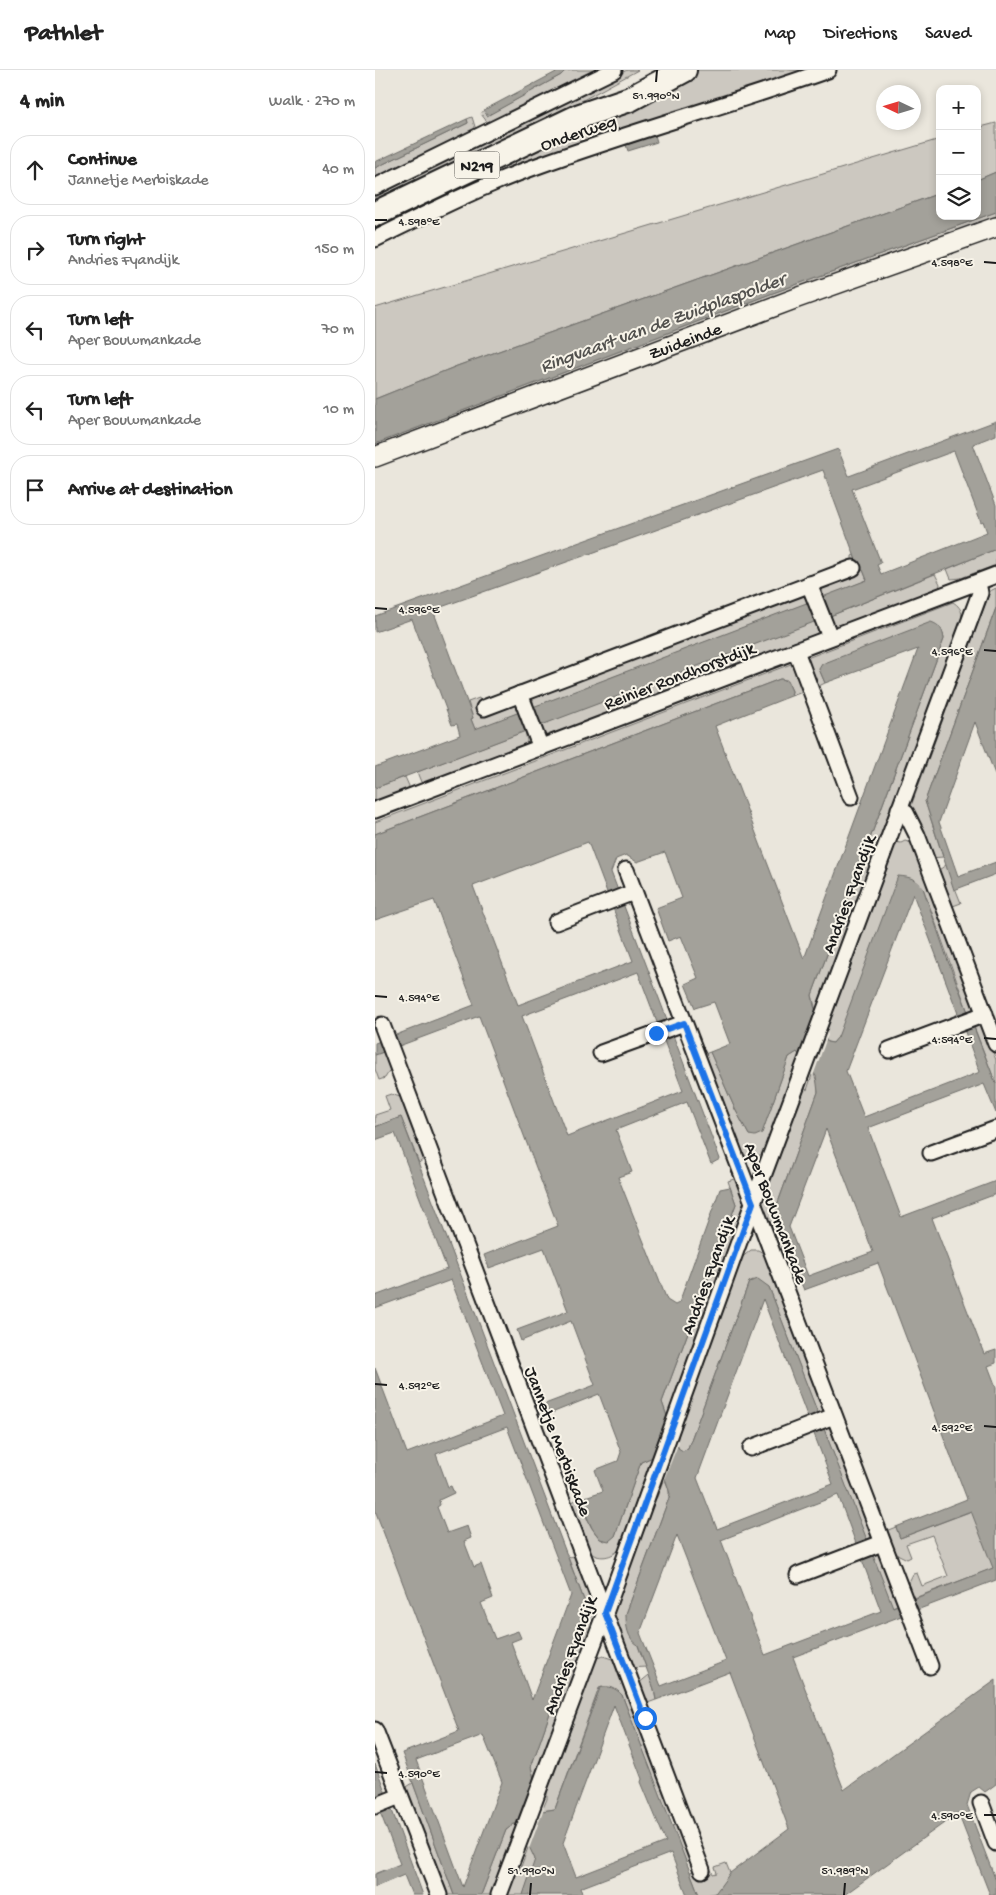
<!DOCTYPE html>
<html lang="en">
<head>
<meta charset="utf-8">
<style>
	:root { --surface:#fff; --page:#f2f2f2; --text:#222; --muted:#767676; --line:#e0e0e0 }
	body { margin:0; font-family:"Gochi Hand",sans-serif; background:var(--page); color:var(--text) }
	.controls { position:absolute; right:15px; top:15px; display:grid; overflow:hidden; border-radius:10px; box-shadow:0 2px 8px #0003 }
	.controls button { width:45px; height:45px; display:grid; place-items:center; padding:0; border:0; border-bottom:1px solid var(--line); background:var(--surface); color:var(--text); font:25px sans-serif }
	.compass { position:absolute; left:501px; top:15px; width:45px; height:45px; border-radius:50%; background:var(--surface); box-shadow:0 2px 8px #0003; rotate:274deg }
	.stop { position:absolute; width:15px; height:15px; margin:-11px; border:4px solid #1a73e8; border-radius:50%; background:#fff }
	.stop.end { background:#1a73e8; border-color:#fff; box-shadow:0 1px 5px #0008 }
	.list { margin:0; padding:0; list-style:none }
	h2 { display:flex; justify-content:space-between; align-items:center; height:65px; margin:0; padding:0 20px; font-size:21px }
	h2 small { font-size:16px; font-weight:400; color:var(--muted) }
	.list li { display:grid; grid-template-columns:32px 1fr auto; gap:15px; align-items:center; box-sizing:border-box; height:70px; margin:0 10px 10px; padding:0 10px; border:1px solid var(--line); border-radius:20px }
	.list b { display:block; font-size:19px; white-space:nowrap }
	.list p { margin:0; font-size:16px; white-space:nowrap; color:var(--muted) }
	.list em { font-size:16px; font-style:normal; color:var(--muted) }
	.icon { flex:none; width:28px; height:28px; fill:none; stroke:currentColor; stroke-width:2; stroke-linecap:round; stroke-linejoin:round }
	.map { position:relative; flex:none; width:621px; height:1825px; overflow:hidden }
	header { display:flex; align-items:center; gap:30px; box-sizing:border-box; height:70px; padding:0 25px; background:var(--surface); border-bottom:1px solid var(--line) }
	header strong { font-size:24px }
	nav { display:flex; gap:28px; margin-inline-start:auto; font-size:18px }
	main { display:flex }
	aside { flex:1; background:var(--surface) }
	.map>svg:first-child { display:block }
	.green { fill:#ccc8c0; stroke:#74726e }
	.water { fill:#a3a19a; stroke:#6d6c68; fill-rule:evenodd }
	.pier { fill:#eae6dc }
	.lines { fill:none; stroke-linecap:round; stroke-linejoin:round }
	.minor-casing { stroke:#1c1c1c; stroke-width:19 }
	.tertiary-casing { stroke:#1c1c1c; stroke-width:22 }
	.primary-casing { stroke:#1c1c1c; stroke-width:28 }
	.minor { stroke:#f7f3e8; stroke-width:15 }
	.tertiary { stroke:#f7f3e8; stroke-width:19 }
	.primary { stroke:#f7f3e8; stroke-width:24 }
	.route { stroke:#1a73e8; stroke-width:6 }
	.ticks { fill:none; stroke:#1c1c1c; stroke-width:2 }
	.labels { text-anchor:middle; stroke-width:4; stroke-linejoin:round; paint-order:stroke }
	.shield { fill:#f7f3e8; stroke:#5e5c59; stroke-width:1 }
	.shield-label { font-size:16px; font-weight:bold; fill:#1c1c1c }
	.street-label { font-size:18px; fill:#1c1c1c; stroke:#f7f3e8 }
	.water-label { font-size:19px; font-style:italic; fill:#52514e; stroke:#f7f3e8 }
	.ticks-label { font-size:12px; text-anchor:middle; fill:#1c1c1c; stroke:#f7f3e8; stroke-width:4; stroke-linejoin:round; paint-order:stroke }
</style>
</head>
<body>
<header>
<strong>Pathlet</strong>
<nav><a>Map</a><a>Directions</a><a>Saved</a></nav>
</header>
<main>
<aside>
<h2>4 min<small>Walk · 270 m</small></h2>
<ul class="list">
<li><svg class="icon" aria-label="ahead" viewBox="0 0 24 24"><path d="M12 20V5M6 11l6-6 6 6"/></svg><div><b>Continue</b><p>Jannetje Merbiskade</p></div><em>40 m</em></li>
<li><svg class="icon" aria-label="right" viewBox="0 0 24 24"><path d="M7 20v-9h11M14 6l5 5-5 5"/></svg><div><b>Turn right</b><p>Andries Fyandijk</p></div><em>150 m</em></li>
<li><svg class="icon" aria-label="left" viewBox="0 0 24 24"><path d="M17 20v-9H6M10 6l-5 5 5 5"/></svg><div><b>Turn left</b><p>Aper Bouwmankade</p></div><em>70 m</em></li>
<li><svg class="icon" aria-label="left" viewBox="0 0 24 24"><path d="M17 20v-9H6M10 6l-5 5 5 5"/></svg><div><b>Turn left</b><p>Aper Bouwmankade</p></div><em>10 m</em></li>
<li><svg class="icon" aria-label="arrive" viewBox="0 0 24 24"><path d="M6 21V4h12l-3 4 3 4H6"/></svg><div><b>Arrive at destination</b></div></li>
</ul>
</aside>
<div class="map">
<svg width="621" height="1825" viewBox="0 0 621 1825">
	<rect width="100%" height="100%" fill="#eae6dc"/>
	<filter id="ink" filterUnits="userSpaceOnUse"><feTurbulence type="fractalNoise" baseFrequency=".02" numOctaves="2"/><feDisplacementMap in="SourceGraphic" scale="10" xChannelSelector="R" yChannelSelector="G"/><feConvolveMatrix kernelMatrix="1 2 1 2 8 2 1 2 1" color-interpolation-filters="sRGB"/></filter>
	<g filter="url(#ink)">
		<!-- green -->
		<g class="green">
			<polygon points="198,0 221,0 196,14 116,53 113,53 106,44 109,40 113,45 186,5 190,1"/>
			<polygon points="252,0 263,0 177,47 0,132 0,126 174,41"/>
			<polygon points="322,0 435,0 0,163 0,155 249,37"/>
			<polygon points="97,47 101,60 0,109 0,98 93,53 92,49"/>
			<polygon points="621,53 621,102 602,110 602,58"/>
			<polygon points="565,69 565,123 82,296 0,329 0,238"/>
			<polygon points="621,142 621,149 0,379 0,374 398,223"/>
			<polygon points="621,479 621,495 586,508 576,509 572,499"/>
			<polygon points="479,485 485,500 488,500 492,510 448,528 447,515 477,492 477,486"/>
			<polygon points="560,504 565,514 564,519 464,557 460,555 455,546"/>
			<polygon points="621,518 621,538 550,731 568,787 556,788 536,736 615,521"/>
			<polygon points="427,523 433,533 159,637 157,626"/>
			<path d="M578,532C589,539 588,547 584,558L442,945L437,925L569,569L568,564L444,599L450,613L440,618L431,595L432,588Z"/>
			<polygon points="440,551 443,560 441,566 175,667 169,664 165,655"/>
			<polygon points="416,594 423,600 431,621 416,626 417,621 412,610 405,609 0,764 0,752"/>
			<polygon points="104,628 110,643 136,634 140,636 143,643 100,660 96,649 98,648 93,632"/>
			<polygon points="150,661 152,671 151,676 51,715 46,712 42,702"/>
			<polygon points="30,707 34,716 32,721 0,733 0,718"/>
			<polygon points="530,771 537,773 602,939 594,945 548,818 542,812 463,967 458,973 452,972 448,958 519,772 526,773"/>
			<polygon points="571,795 586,833 578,836 572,822 569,823 561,802"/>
			<polygon points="607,952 621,990 621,1014 598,954"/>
			<polygon points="11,981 17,997 10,1008 4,1010 0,999 0,985"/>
			<path d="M335,982L360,1039L374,1065L387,1062L414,987L422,982L427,988L390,1081C382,1089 373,1089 365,1081L327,985Z"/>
			<polygon points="438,1002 443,1014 443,1022 400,1141 415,1188 409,1189 404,1188 387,1142 386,1131 429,1018 432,1020"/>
			<polygon points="16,1024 28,1028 51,1087 44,1093 26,1047 0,1057 0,1045 15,1040 10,1026"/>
			<polygon points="362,1108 372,1133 293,1349 287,1332 361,1134 353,1111"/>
			<polygon points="376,1180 383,1180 390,1184 451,1342 444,1347 394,1217 378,1210 374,1212 313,1378 308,1381 305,1381 302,1374 305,1352 365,1189"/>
			<polygon points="456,1355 500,1470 493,1474 448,1357"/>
			<path d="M278,1387L279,1389L246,1477C238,1488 223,1491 212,1480C206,1474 198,1443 194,1433L204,1429C210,1443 215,1461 228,1471L240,1466L266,1392Z"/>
			<polygon points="289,1408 294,1419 294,1428 251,1544 271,1597 255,1598 234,1542 270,1444 282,1427"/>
			<polygon points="597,1441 619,1498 534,1530 530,1520 538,1504 542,1503 547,1516 573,1506 557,1465 531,1474 536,1487 532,1489 516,1481 508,1462 521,1457 525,1468"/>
			<polygon points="505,1483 525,1534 517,1537 497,1484"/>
			<polygon points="199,1486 204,1489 223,1539 160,1712 156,1697 212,1538 193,1487"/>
			<polygon points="228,1586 240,1590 299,1743 293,1747 247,1625 227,1617 224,1618 180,1739 167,1741 172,1729 172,1718 219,1589"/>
			<polygon points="274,1605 279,1619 281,1630 270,1634 263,1614"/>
			<polygon points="38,1713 79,1825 70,1825 30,1718"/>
			<polygon points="139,1754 144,1754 119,1825 106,1825 131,1760"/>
			<polygon points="303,1755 316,1789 311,1792 296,1756"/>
			<polygon points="154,1775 160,1789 160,1793 148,1825 130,1825 137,1807 142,1801 144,1802"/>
			<path d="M351,1793L355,1803C344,1820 346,1825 324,1825L315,1802L320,1801L324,1805L336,1800L338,1804L342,1803L340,1797Z"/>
		</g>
		<!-- water -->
		<g class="water">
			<polygon points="185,0 190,1 186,5 112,46 109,40"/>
			<polygon points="92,49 93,53 0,98 0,92"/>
			<polygon points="280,65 282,72 253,81 251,75"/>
			<polygon points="621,102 621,142 398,223 0,374 0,329 82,296 565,123 565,146 602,146 602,110"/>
			<path d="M621,351V365L598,374L621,435V479L455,546L0,718V697L85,665L82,654L77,655L37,549L0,562V546L463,379L474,406ZM579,381L606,452L608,451L612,462L506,504L502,495L506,493L477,419ZM448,400L485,501L488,500L492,510L100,659L96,649L98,648L58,540Z"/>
			<polygon points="621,538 621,707 600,652 564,752 583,806 621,792 621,804 579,820 550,731"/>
			<path d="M556,552C565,555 568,560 569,569L437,925L439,936L452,972L458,973L463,967L523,806C535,807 540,808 548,818L573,891L621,1014V1043L609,1014L493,1058L526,1147L621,1111V1124L557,1148L609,1284L621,1280V1293L613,1296L621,1317V1510L418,1587L469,1720L621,1610V1714L610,1722L604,1717L596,1722L592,1735L621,1811V1825H615L583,1743L469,1825H339L355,1803L414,1759L355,1602L281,1630L279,1619L263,1575C252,1568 251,1556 251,1544L294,1428L295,1424L291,1411L278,1387L266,1392L240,1466L234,1471L225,1469L217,1458L204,1429L228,1421L220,1400L243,1391L246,1382L224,1324L174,1344L170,1334L220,1315L196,1251L146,1271L142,1260L193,1241L169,1178L114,1198L109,1185L183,1156L104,946L0,985V973L99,935L59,830L0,850V764L405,609C413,609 414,615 417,621L416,626L340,656L429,889L543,579L450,613L444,599L447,594ZM213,772L258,891L143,935L98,816ZM290,782L307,828L281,838L293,871L306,866L323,908L310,914L320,938L339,932L355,974L335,982L360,1039L374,1065L380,1066L387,1063L414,987L422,982L441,1006L443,1022L400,1141L415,1188L429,1220L503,1193L592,1429L521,1457L525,1468L596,1441L618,1498L518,1537L394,1217L383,1209L374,1212L313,1378L308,1381L303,1378L287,1332L361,1134L355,1117L345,1119L304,1233L300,1235L292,1230L243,1107L257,1102L241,1060L312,1032L336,1094L345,1089L236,802L241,789L251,785L262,792ZM538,824L605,1002L489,1047L471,1001ZM263,902L308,1021L192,1066L147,946ZM451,1059L498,1182L433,1206L414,1157ZM388,1229L458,1414L342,1459L322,1408ZM463,1425L506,1541L390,1585L346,1470ZM302,1465L351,1591L286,1616L265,1563Z"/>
			<path d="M26,1047L212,1538L156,1697L167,1741L180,1739L225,1618C234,1615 241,1618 247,1625L324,1825H312L296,1783L205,1818L208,1825H148L160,1789L143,1754H139L131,1760L106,1825H79L27,1683L84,1661L0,1440V1298L32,1383L128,1346L76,1210L0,1238V1226L72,1199L20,1063L0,1070V1057ZM132,1357L196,1525L157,1630L136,1572L146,1568L143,1561L120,1569L106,1533L118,1528L106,1494L99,1497L89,1471L96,1468L92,1456L72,1463L62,1437L65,1435L64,1430L79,1423L76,1416L73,1417L61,1384ZM239,1635L267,1709L266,1712L291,1772L201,1807L188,1773ZM108,1665L127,1712L88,1817L41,1690Z"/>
			<polygon points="0,1694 48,1825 37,1825 29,1805 0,1817 0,1804 25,1794 0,1729"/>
		</g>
		<!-- pier -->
		<g class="pier">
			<polygon points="443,939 453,965 438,1006 425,990"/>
			<polygon points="294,1344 304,1372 288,1412 277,1391"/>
			<polygon points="161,1706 169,1738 154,1779 142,1757"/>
		</g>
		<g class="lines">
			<!-- minor casing -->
			<g class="minor-casing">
				<g id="minor">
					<polyline points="0,117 239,0"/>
					<path d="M0,169C53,143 106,116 162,96C258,61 357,34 453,0"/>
					<polyline points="434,514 455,567"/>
					<polyline points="421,581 476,727"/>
					<polyline points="145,624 166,678"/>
					<polyline points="109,638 478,498"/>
					<polyline points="524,739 531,743 542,765 621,974"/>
					<polyline points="0,740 621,505"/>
					<polyline points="251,800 555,1596"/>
					<polyline points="181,852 259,822"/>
					<polyline points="7,955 327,1800"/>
					<polyline points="514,980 610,944"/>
					<polyline points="226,983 309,953"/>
					<polyline points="556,1083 621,1059"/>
					<polyline points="376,1378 459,1346"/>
					<polyline points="423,1505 507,1473"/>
					<polyline points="0,1660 64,1825"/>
					<polyline points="606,1733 621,1773"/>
					<polyline points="0,1736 25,1726"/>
					<polyline points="124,1825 230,1543 378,1133 605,523 603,513"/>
				</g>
			</g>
			<!-- tertiary casing -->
			<g class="tertiary-casing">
				<g id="tertiary">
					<path id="s1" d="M0,387L422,228L621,157"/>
				</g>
			</g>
			<!-- primary casing -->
			<g class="primary-casing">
				<polyline id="primary" points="0,144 205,46 255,29 309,0"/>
			</g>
			<!-- minor -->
			<use href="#minor" class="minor"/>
			<!-- tertiary -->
			<use href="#tertiary" class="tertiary"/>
			<!-- primary -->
			<use href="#primary" class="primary"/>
		</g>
	</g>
	<g class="lines" filter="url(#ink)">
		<!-- route -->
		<polyline class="route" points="270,1648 230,1543 378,1133 309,953 281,963"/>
	</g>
	<!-- ticks -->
	<path class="ticks" d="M281,12L282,0M0,150H12M609,192L621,193M0,538L12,539M609,580L621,581M0,926L12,927M609,968L621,969M0,1314L12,1315M609,1356L621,1357M0,1702L12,1703M609,1745H621M155,1825L156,1813M469,1825L470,1813"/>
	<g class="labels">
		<!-- shield labels -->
		<rect class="shield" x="79.5" y="81.5" width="45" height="27" rx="4"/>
		<g class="shield-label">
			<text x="102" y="101">N219</text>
		</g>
		<!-- street labels -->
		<g class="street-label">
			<text transform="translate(203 62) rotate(-19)" y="6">Onderweg</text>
			<text dy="6" stroke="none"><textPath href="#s1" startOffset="331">Zuideinde</textPath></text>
			<text transform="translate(304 605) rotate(-21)" y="6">Reinier Rondhorstdijk</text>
			<text transform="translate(473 824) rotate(-70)" y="6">Andries Fyandijk</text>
			<text transform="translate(402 1143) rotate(69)" y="6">Aper Bouwmankade</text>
			<text transform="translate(332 1205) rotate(-70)" y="6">Andries Fyandijk</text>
			<text transform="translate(184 1371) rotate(69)" y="6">Jannetje Merbiskade</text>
			<text transform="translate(194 1585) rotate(-70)" y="6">Andries Fyandijk</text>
		</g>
		<!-- water labels -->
		<g class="water-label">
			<text transform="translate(287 251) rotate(-20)" y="7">Ringvaart van de Zuidplaspolder</text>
		</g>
	</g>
	<g class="ticks-label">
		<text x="281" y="29">51.990°N</text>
		<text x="44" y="155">4.598°E</text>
		<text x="577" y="196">4.598°E</text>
		<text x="44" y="543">4.596°E</text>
		<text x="577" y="585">4.596°E</text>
		<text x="44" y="931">4.594°E</text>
		<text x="577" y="973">4.594°E</text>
		<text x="44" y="1319">4.592°E</text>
		<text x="577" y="1361">4.592°E</text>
		<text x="44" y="1707">4.590°E</text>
		<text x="577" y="1749">4.590°E</text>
		<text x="156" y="1804">51.990°N</text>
		<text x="470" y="1804">51.989°N</text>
	</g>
</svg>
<div class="controls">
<button>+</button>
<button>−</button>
<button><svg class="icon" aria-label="layers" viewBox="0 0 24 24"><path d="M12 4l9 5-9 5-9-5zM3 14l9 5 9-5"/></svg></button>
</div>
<svg class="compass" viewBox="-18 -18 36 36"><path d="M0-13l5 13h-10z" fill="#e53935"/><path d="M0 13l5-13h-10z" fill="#767676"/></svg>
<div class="stop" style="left:270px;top:1648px"></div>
<div class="stop end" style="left:281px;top:963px"></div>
</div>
</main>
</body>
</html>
